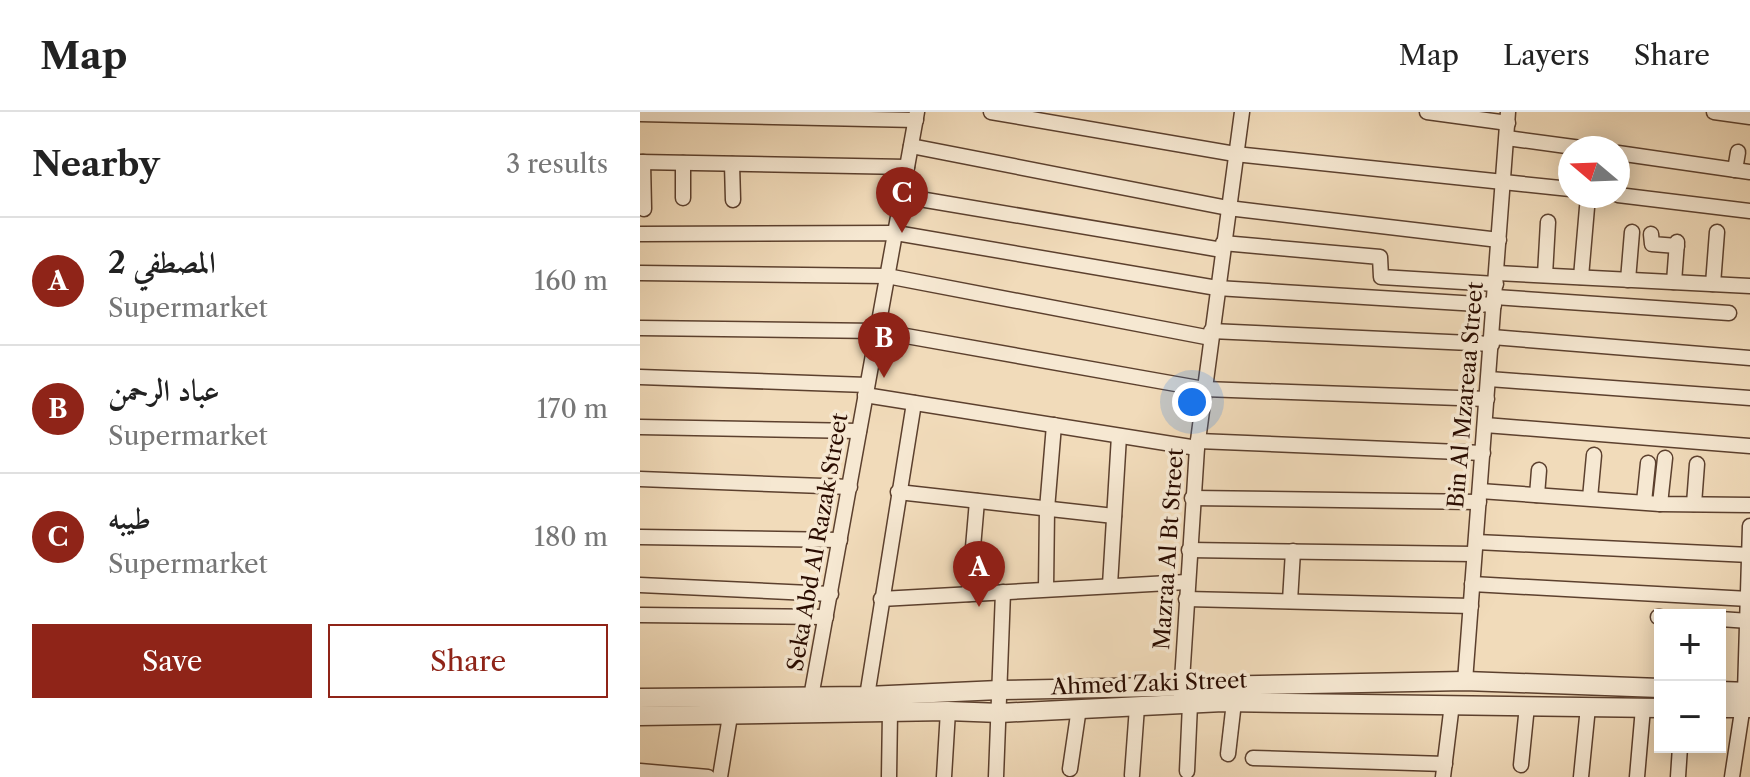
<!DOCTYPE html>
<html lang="en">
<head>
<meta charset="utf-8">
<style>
	:root { --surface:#fff; --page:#f2f2f2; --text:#222; --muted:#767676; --line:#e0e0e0; --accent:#8f2418 }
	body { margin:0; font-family:"Libre Caslon Text",Amiri,serif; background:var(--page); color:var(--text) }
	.controls { position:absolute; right:24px; bottom:24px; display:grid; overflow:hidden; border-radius:0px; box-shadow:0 4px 20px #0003 }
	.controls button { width:72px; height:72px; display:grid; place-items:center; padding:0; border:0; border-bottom:2px solid var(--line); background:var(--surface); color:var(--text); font:40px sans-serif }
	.compass { position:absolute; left:918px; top:24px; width:72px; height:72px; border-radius:50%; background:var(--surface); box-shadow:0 4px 20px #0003; rotate:289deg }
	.you { position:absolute; left:552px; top:290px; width:28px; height:28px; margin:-20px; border:6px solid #fff; border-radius:50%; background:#1a73e8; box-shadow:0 0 0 12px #1a73e833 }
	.badge { display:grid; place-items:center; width:52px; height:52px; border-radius:50%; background:var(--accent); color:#fff; font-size:26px; font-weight:700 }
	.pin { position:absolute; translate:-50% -66px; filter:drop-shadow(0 2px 4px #0008) }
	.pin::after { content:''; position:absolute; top:42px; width:28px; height:24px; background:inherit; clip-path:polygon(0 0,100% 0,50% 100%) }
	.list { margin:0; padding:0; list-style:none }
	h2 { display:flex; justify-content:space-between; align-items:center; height:104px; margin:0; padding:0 32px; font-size:34px }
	h2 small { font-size:26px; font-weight:400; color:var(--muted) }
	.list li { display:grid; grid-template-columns:52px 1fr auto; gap:24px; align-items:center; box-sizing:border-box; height:128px; padding:0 32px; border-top:2px solid var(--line) }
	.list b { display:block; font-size:30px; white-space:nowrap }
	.list p { margin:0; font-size:26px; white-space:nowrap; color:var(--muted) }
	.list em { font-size:26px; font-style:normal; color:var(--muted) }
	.actions { display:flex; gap:16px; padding:24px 32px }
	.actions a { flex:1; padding:18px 0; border:2px solid var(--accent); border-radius:0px; text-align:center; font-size:28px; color:var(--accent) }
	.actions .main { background:var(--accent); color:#fff }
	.map { position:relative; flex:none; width:1110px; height:665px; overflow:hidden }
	header { display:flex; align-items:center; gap:48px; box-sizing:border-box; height:112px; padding:0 40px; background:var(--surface); border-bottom:2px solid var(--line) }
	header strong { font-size:38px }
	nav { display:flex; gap:44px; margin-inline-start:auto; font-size:28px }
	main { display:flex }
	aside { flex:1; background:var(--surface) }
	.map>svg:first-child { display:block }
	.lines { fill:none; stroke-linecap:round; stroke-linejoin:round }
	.minor-casing { stroke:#5c402e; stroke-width:17 }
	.tertiary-casing { stroke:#5c402e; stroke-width:21 }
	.minor { stroke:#f6e8d2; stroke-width:14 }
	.tertiary { stroke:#f6e8d2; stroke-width:18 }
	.labels { text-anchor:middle; stroke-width:7; stroke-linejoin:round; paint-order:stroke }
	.street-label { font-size:22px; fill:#2a0c00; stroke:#f6e8d2 }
</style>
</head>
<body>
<header>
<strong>Map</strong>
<nav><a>Map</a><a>Layers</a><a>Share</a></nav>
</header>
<main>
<aside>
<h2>Nearby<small>3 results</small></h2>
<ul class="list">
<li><span class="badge">A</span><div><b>المصطفي 2</b><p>Supermarket</p></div><em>160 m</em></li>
<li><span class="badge">B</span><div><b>عباد الرحمن</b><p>Supermarket</p></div><em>170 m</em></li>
<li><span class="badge">C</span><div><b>طيبه</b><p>Supermarket</p></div><em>180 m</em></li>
</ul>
<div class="actions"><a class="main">Save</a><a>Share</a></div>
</aside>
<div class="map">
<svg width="1110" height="665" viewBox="0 0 1110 665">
	<rect width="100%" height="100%" fill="#f1dbba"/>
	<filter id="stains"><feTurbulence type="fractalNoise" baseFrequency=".0025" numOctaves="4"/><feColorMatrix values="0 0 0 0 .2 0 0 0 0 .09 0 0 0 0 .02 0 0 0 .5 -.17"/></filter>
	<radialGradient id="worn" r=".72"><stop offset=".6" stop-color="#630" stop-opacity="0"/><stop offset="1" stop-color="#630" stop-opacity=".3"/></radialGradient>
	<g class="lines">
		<!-- minor casing -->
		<g class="minor-casing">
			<g id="minor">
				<polyline points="351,0 595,42 930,77"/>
				<polyline points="787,0 868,11"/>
				<polyline points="1074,0 1110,5"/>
				<polyline points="0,2 276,8"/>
				<polyline points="867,26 941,36"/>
				<polyline points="271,34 588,96 859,128"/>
				<polyline points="978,41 1110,60"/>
				<polyline points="0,50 267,55"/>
				<polyline points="3,50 4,97"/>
				<polyline points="43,51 43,86"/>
				<polyline points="92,52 93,88"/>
				<polyline points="1095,58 1098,40"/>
				<polyline points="978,83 1110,99"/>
				<polyline points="262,84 582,138"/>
				<polyline points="0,122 256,121 577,176 854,193"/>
				<polyline points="1011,122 1012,132 1037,134"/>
				<polyline points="583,131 740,145 741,165 856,172"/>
				<polyline points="0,161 247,164 571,226"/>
				<polyline points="857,161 1110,174"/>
				<polyline points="905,163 908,110"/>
				<polyline points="941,165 948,84"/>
				<polyline points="988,168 992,120"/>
				<polyline points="1034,170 1037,130"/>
				<polyline points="1073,172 1077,120"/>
				<polyline points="855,185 1089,201"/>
				<polyline points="0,216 238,219 564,277 847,287"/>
				<polyline points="571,219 852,232"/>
				<polyline points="852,225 1110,246"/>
				<polyline points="0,265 227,273"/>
				<polyline points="849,267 1110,286"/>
				<polyline points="225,283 557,336"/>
				<polyline points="845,313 1110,334"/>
				<polyline points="0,315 219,319"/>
				<polyline points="558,329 843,341"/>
				<polyline points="0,367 210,375"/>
				<polyline points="840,379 1020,392 1110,393"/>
				<polyline points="258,380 474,404"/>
				<polyline points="897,383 899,358"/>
				<polyline points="552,386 839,390"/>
				<polyline points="950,386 954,343"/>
				<polyline points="1004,390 1008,351"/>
				<polyline points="1020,392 1025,346"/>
				<polyline points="1054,392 1057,352"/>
				<polyline points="0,425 200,428"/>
				<polyline points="836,430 1110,443"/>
				<polyline points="549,438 834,442"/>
				<polyline points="832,472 1109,487"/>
				<polyline points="0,473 191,482"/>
				<polyline points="470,473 479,324"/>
				<polyline points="406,477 407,397 414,313"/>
				<polyline points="329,482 337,389"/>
				<polyline points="241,487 547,470"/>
				<polyline points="546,487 831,494"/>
				<polyline points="650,489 653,439"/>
				<polyline points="0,503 186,505"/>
				<polyline points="1018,505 1020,505"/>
				<polyline points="1080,507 1109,509"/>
				<polyline points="825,569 868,0"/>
				<polyline points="227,584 274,291"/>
				<polyline points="541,584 557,336 602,0"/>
				<polyline points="171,585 277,0"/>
				<polyline points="588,642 594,590"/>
				<polyline points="613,646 805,652"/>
				<polyline points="881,653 887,594"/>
				<polyline points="430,657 439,596"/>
				<polyline points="0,659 68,665"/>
				<polyline points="547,659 550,592"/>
				<polyline points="492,663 497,595"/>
				<polyline points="80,665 90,604"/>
				<polyline points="249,665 250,600"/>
				<polyline points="304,665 308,599"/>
				<polyline points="356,665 363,480"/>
				<polyline points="803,665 812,592"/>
				<polyline points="941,665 948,595"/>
				<polyline points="997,665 1003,596"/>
				<polyline points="1038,665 1040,635"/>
				<polyline points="1092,665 1105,580 1110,414"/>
			</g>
		</g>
		<!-- tertiary casing -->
		<g class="tertiary-casing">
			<g id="tertiary">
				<polyline points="1080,579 1110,580"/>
				<polyline points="0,586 227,584 359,578 825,569 1020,576"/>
				<polyline points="1080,596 1110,596"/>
				<polyline points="0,604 308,599 360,601 583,590 1020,596"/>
			</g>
		</g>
		<!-- minor -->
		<use href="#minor" class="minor"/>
		<!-- tertiary -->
		<use href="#tertiary" class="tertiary"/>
	</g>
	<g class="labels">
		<!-- street labels -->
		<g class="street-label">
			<text transform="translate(825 283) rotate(-85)" y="8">Bin Al Mzareaa Street</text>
			<text transform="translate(177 430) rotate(-80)" y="8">Seka Abd Al Razak Street</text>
			<text transform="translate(528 437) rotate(-86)" y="8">Mazraa Al Bt Street</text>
			<text transform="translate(509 571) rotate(-2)" y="8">Ahmed Zaki Street</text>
		</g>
	</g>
	<rect width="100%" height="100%" filter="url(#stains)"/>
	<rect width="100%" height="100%" fill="url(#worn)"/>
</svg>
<div class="controls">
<button>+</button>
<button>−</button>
</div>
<svg class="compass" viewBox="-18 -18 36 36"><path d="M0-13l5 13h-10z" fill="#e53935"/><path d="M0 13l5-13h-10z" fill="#767676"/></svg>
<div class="you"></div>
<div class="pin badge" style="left:339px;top:495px">A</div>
<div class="pin badge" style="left:244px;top:266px">B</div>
<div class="pin badge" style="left:262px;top:121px">C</div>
</div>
</main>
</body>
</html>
